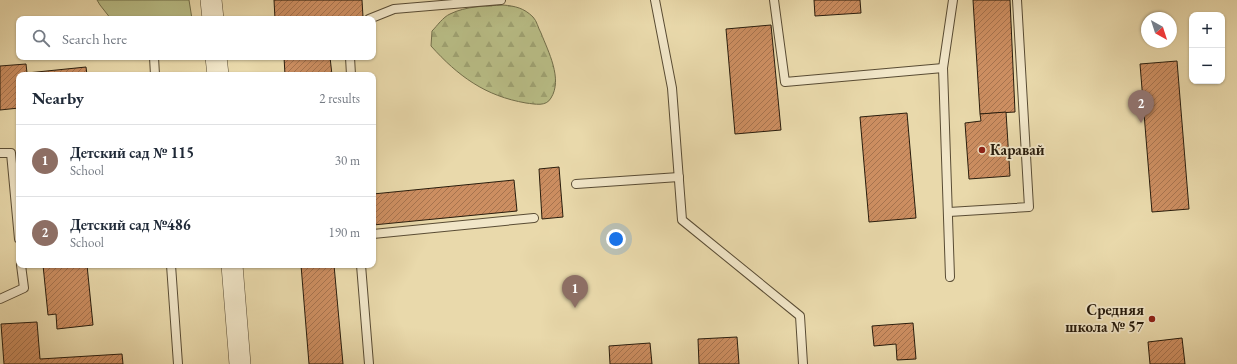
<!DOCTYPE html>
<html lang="en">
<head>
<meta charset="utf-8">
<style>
	:root { --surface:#fff; --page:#f2f2f3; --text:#1f2937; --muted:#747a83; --line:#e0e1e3; --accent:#8f2418 }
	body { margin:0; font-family:"EB Garamond",serif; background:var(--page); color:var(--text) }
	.controls { position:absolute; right:12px; top:12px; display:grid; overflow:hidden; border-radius:8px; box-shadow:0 1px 3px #0004 }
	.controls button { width:36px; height:36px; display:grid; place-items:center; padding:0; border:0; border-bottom:1px solid var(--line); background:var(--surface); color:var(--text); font:20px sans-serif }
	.compass { position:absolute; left:1141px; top:12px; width:36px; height:36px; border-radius:50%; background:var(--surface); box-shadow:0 1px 3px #0004; rotate:141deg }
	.you { position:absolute; left:616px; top:239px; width:14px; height:14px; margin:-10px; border:3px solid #fff; border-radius:50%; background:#1a73e8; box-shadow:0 0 0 6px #1a73e833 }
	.badge { display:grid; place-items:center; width:26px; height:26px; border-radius:50%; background:var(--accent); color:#fff; font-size:13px; font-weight:700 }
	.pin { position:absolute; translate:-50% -33px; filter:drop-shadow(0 1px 2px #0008) }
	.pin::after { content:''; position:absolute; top:21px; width:14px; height:12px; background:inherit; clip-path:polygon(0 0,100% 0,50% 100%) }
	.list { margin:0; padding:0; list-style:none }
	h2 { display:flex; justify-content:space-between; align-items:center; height:52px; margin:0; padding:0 16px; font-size:17px }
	h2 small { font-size:13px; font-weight:400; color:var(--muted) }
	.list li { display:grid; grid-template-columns:26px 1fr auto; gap:12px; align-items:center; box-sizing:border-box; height:72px; padding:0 16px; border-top:1px solid var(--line) }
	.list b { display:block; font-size:15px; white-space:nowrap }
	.list p { margin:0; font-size:13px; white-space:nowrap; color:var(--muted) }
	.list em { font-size:13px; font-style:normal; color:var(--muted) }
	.icon { flex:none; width:22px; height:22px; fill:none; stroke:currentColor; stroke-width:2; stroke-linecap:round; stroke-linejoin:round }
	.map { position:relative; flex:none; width:1237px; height:364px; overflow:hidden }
	.search { position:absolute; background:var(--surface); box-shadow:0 1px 3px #0004; left:16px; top:16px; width:360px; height:44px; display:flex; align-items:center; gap:10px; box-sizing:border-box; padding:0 14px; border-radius:8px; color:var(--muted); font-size:15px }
	.panel { position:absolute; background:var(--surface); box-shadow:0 1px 3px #0004; left:16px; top:72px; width:360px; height:196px; border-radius:8px }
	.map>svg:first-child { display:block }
	.green { fill:#b9be87; stroke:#716e4a }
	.forest { fill:url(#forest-firs); stroke:#716e4a }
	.building { fill:url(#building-hatch); stroke:#291d0d }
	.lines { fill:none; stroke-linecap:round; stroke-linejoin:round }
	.service-casing { stroke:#594c34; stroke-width:10 }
	.tertiary-casing { stroke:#594c34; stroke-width:22 }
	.service { stroke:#f1e6c8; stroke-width:8 }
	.tertiary { stroke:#f1e6c8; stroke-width:21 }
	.poi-dot { fill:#8f2418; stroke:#f1e6c8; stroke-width:1.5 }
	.labels { text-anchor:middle; stroke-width:3.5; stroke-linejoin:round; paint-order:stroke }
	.poi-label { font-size:15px; font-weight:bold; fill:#291d0d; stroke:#f1e6c8; text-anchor:start }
</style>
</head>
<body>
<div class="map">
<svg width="1237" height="364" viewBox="0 0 1237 364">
	<defs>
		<pattern id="forest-firs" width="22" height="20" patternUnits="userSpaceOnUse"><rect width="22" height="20" fill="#b9be87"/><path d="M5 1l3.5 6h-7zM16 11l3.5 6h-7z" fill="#9fa373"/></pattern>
		<pattern id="building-hatch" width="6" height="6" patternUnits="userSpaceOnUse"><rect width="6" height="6" fill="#cc8e61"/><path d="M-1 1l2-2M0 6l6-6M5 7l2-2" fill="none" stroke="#a6734e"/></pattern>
	</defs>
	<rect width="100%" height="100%" fill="#e9d9ab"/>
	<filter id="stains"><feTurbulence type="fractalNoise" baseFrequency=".005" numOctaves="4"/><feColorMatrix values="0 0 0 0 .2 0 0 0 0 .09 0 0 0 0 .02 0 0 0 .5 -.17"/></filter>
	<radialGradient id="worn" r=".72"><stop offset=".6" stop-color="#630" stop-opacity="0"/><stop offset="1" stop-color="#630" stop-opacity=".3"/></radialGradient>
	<!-- green -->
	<polygon class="green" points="97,0 189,0 192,19 111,19 100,5"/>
	<!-- forest -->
	<path class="forest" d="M503,5C515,6 524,8 533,17C537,21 538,28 541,33C548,51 563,79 551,98C546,107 535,104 526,103C485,96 458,76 431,46L432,31C437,26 443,17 450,14C466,6 486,6 503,5Z"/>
	<!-- building -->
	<g class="building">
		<polygon points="274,0 362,0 363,17 342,19 275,19"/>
		<polygon points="814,0 860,0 861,13 815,16"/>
		<polygon points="973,0 1010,0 1015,112 980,114"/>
		<polygon points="771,25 781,130 735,134 726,29"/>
		<polygon points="284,57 330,57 332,75 285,75"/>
		<polygon points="1177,61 1189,209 1152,212 1140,64"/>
		<polygon points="26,64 27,73 86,67 87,75 19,75 19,108 0,110 0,66"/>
		<polygon points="1006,112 1010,176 969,179 965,123 981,121 980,114"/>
		<polygon points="907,113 916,218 869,222 860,117"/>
		<polygon points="559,167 563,217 542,219 539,169"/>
		<polygon points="514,180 517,211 373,225 373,194"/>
		<polygon points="43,265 87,265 93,325 57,329 56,314 48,315"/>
		<polygon points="301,265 334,265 343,364 309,364"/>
		<polygon points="37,322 40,359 122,354 123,364 4,364 1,324"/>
		<polygon points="913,323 916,359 897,360 896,344 874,346 872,326"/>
		<polygon points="737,337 739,364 699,364 698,339"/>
		<polygon points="1182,338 1185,364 1150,364 1148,342"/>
		<polygon points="650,343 652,364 610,364 609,346"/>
	</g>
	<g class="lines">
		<!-- service casing -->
		<g class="service-casing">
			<g id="service">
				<polyline points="655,0 672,88 682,220 800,316 803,364"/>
				<polyline points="774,0 785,82 943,68"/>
				<polyline points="369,19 394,9 501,0"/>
				<polyline points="154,57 155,75"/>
				<polyline points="350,57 351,75"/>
				<polyline points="0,153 11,153 19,239"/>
				<polyline points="576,184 679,177"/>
				<polyline points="949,212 1029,207 1017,0"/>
				<polyline points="373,234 534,218"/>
				<polyline points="171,265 178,364"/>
				<polyline points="361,265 369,364"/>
				<polyline points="950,277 943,68 953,0"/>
				<polyline points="0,299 24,288 21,265"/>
			</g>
		</g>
		<!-- tertiary casing -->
		<g class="tertiary-casing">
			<g id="tertiary">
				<polyline points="211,0 213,19"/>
				<polyline points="216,57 218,75"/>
				<polyline points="232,265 240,364"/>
			</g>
		</g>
		<!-- service -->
		<use href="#service" class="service"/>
		<!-- tertiary -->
		<use href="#tertiary" class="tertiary"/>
	</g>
	<!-- markers -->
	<g class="poi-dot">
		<circle cx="982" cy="150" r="4"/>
		<circle cx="1152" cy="319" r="4"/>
	</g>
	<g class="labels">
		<!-- poi labels -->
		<g class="poi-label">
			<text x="990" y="155">Каравай</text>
			<text x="1144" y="315" text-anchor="end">Средняя<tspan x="1144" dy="17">школа № 57</tspan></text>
		</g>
	</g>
	<rect width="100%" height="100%" filter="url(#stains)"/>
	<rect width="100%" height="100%" fill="url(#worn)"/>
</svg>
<div class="controls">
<button>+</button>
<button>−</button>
</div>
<svg class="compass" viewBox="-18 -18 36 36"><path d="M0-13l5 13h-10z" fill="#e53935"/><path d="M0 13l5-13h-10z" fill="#747a83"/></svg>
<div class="you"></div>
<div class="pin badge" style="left:575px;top:308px;background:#8d6e63">1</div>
<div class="pin badge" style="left:1141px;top:123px;background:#8d6e63">2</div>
<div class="search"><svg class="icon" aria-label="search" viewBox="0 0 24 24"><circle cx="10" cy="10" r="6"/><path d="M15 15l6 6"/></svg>Search here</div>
<section class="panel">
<h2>Nearby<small>2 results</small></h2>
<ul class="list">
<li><span class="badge" style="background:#8d6e63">1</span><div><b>Детский сад № 115</b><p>School</p></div><em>30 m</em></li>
<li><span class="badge" style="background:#8d6e63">2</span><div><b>Детский сад №486</b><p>School</p></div><em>190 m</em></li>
</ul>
</section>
</div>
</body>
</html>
